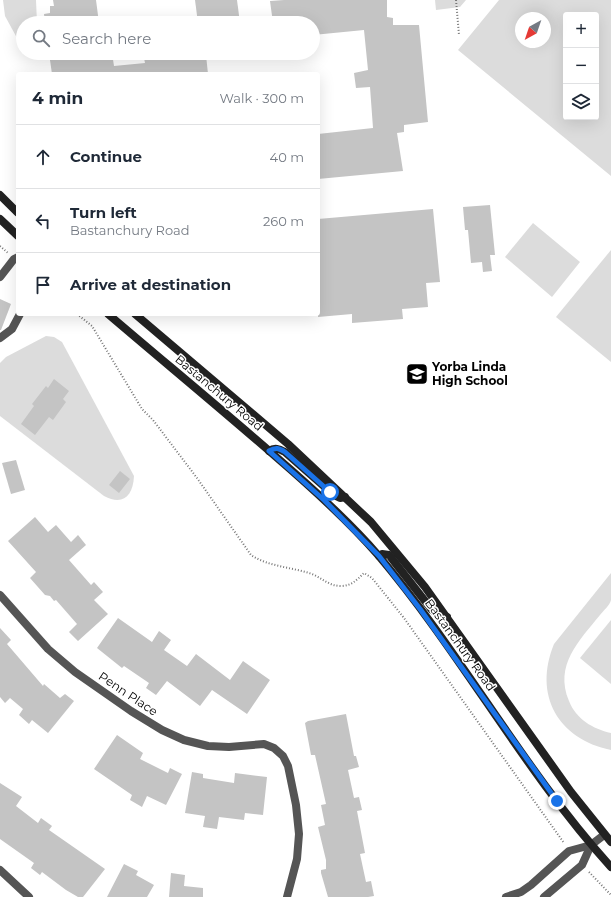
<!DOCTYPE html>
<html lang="en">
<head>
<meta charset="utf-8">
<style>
	:root { --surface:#fff; --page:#f2f2f3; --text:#1f2937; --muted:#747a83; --line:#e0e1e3 }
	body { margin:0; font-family:Montserrat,sans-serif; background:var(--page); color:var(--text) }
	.controls { position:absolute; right:12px; top:12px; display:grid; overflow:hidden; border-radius:4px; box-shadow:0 4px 16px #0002 }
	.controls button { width:36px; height:36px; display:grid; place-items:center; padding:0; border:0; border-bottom:1px solid var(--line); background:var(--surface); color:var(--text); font:20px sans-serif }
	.compass { position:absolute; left:515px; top:12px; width:36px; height:36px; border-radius:50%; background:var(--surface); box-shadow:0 4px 16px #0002; rotate:220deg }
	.stop { position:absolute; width:12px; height:12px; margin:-9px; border:3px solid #1a73e8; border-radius:50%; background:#fff }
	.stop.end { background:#1a73e8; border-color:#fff; box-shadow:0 1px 4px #0008 }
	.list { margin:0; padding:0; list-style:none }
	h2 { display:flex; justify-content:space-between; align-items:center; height:52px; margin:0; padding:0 16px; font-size:17px }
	h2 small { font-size:13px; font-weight:400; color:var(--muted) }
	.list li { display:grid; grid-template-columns:26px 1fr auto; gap:12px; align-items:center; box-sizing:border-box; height:64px; padding:0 16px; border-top:1px solid var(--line) }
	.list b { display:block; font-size:15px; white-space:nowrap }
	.list p { margin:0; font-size:13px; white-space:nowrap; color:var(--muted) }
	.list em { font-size:13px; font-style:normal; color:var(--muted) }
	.icon { flex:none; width:22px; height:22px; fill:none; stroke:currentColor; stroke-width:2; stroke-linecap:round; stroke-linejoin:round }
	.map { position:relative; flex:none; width:611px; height:897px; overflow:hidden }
	.search { position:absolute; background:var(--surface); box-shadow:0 4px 16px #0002; left:16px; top:16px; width:304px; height:44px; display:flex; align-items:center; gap:10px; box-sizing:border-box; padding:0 14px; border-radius:22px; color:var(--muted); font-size:15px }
	.panel { position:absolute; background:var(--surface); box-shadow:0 4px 16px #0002; left:16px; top:72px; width:304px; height:244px; border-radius:4px }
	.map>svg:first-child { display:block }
	.green { fill:#dcdcdc; fill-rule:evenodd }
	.building { fill:#c4c4c4 }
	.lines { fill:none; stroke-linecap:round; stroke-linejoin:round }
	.path { stroke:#777; stroke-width:2; stroke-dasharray:1 2; stroke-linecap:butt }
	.street { stroke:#555; stroke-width:8 }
	.secondary { stroke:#222; stroke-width:8 }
	.route { stroke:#1a73e8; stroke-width:5 }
	.labels { text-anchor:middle; stroke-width:3; stroke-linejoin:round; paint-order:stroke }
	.poi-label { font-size:12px; font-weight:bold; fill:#000; stroke:#fff; text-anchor:start }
	.street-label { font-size:12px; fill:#000; stroke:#fff }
</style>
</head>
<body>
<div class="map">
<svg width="611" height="897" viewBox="0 0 611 897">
	<rect width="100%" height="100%" fill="#fff"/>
	<!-- green -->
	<g class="green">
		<polygon points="3,0 36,0 37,23 23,23 23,49 5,16"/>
		<polygon points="435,0 466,0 460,7 436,10"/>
		<path d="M499,0H611V176L458,50ZM566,15H596V117H566ZM521,18H545V42H521Z"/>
		<polygon points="533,223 580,262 552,297 505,257"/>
		<polygon points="611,250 611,362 556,317"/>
		<path d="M46,336L54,337L62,342L134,476C133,496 123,506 104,496L0,416V363L6,357Z"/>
		<path d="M611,573C611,581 611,592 611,600C610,605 603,611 600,615C579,641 554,665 569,701C576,719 593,729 611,733V750C558,739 533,695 554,644Z"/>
		<polygon points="611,620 611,684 580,658"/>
	</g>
	<!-- building -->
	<g class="building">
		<polygon points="53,0 96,0 99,23 45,23 44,14 50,13 50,6 54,6"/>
		<polygon points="195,0 237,0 240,23 198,23"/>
		<polygon points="284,0 387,0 387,17 393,18 393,25 419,25 428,122 404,125 404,132 397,133 403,171 318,179 318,134 373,128 370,87 356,88 354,73 368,70 364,30 313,35 313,23 273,23 270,1"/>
		<polygon points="49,53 112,53 114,66 145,63 143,53 197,53 197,56 206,55 208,74 52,74"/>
		<polygon points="490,205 495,255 490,255 492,271 483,272 482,262 471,263 468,230 465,230 463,207"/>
		<polygon points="433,209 440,282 426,283 428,307 402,309 403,319 352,323 352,314 318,317 318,219"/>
		<polygon points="0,299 11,304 1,330 0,330"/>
		<polygon points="54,379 69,391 63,399 66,402 53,420 49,417 35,435 21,424 34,406 32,404 46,386 48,388"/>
		<polygon points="16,460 25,490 11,494 2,463"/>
		<polygon points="120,471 130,479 119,493 109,485"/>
		<polygon points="35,517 48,532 56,525 71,542 78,535 86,545 69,560 91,585 94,582 103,592 94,600 108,614 78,641 69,632 77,624 56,600 54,601 50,596 45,595 30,578 36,572 8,541"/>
		<polygon points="118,618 152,642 159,631 171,640 164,650 187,666 196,654 230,680 243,661 270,680 247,714 212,690 200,706 167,681 156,695 146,688 149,683 124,666 122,668 97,648"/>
		<polygon points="0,628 11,640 7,644 43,686 44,684 60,698 65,694 74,701 48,733 32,720 29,724 19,715 23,709 10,698 5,703 0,697"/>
		<polygon points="346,714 354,756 356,756 359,767 348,770 354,798 359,797 362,810 357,811 365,853 360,854 366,882 371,881 374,896 368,897 328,897 321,873 321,870 326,869 326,860 318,827 325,825 321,805 326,804 315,755 311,755 305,723 308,721"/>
		<polygon points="117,735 143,753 140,759 168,773 170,768 182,774 166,805 147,796 142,807 130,800 132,795 94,769"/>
		<polygon points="192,772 203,774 203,778 234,783 235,773 267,777 263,815 245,813 244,820 219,817 217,829 203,827 205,816 185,813"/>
		<polygon points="0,783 22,797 16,806 38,823 41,818 52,826 49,830 105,869 83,897 78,897 66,890 42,872 40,875 31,868 34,863 0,839"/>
		<polygon points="124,864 138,871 136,875 154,885 147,897 107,897"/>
		<polygon points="171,873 185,875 184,886 203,888 203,897 169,897"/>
	</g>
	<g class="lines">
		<!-- path -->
		<g class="path">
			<polyline points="456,0 459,35"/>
			<polyline points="0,246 8,253"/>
			<path d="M77,314L92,326L142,409L153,420L197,478L251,555C269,567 292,567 312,574C322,578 329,586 341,586C351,586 357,580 364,573L372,578L404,618L564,843"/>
			<polyline points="589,872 611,895"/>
		</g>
		<!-- street -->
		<g class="street">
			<polyline points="0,277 14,259 18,257"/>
			<polyline points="0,338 12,329 20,314"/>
			<polyline points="0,595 48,649 75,672 131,711 162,730 184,740 208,746 229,747 264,744 274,748 283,756 288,766 296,805 299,834 297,859 287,897"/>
			<polyline points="0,870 29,897"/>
			<polyline points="506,897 521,892 531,885 569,851 591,845 604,835"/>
			<polyline points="544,897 582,865 591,845"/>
		</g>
		<!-- secondary -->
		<g class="secondary">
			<polyline points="0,195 18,213"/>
			<polyline points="0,219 18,236"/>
			<path d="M108,314C163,361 220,408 275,456C311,487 347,519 378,555C462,654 524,771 611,867"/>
			<polyline points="135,314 288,444 371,522 425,587 571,792 611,842"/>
			<path d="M269,451C275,447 279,449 285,452L334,495L340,498L345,497"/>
			<polyline points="379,556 382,554 389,555 432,610 439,615 447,617"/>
		</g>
	</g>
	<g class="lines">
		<!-- route -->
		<path class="route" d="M330,492L285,452C279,448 276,447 269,451L324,500L379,556L420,609L557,801"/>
	</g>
	<!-- icons -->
	<defs>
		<g id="school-square" transform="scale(1.15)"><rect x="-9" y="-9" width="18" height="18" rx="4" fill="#000" stroke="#fff"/><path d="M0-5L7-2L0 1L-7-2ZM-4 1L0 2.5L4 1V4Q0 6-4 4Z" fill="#fff"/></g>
	</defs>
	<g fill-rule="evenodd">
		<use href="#school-square" x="417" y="374"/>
	</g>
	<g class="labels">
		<!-- poi labels -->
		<g class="poi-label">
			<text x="432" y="371">Yorba Linda<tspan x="432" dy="14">High School</tspan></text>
		</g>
		<!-- street labels -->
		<g class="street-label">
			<text transform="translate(219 393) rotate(40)" y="4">Bastanchury Road</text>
			<text transform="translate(460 645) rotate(54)" y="4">Bastanchury Road</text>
			<text transform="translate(128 694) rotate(34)" y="4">Penn Place</text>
		</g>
	</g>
</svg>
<div class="controls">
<button>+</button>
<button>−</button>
<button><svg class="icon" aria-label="layers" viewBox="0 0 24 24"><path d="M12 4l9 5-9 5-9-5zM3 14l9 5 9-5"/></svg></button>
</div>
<svg class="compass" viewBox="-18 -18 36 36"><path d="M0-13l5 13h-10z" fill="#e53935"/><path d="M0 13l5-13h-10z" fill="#747a83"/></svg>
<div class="stop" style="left:330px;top:492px"></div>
<div class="stop end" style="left:557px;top:801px"></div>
<div class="search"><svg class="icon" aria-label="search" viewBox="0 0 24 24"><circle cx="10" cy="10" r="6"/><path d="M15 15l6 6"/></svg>Search here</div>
<section class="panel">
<h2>4 min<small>Walk · 300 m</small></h2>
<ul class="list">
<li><svg class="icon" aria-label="ahead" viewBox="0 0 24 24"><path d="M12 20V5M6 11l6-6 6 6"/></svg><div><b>Continue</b></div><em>40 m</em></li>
<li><svg class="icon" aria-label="left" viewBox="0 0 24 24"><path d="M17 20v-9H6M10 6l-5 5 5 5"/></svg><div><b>Turn left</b><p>Bastanchury Road</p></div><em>260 m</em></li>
<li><svg class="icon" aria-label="arrive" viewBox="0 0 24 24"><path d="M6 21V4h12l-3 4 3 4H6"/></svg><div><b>Arrive at destination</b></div></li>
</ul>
</section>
</div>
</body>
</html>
